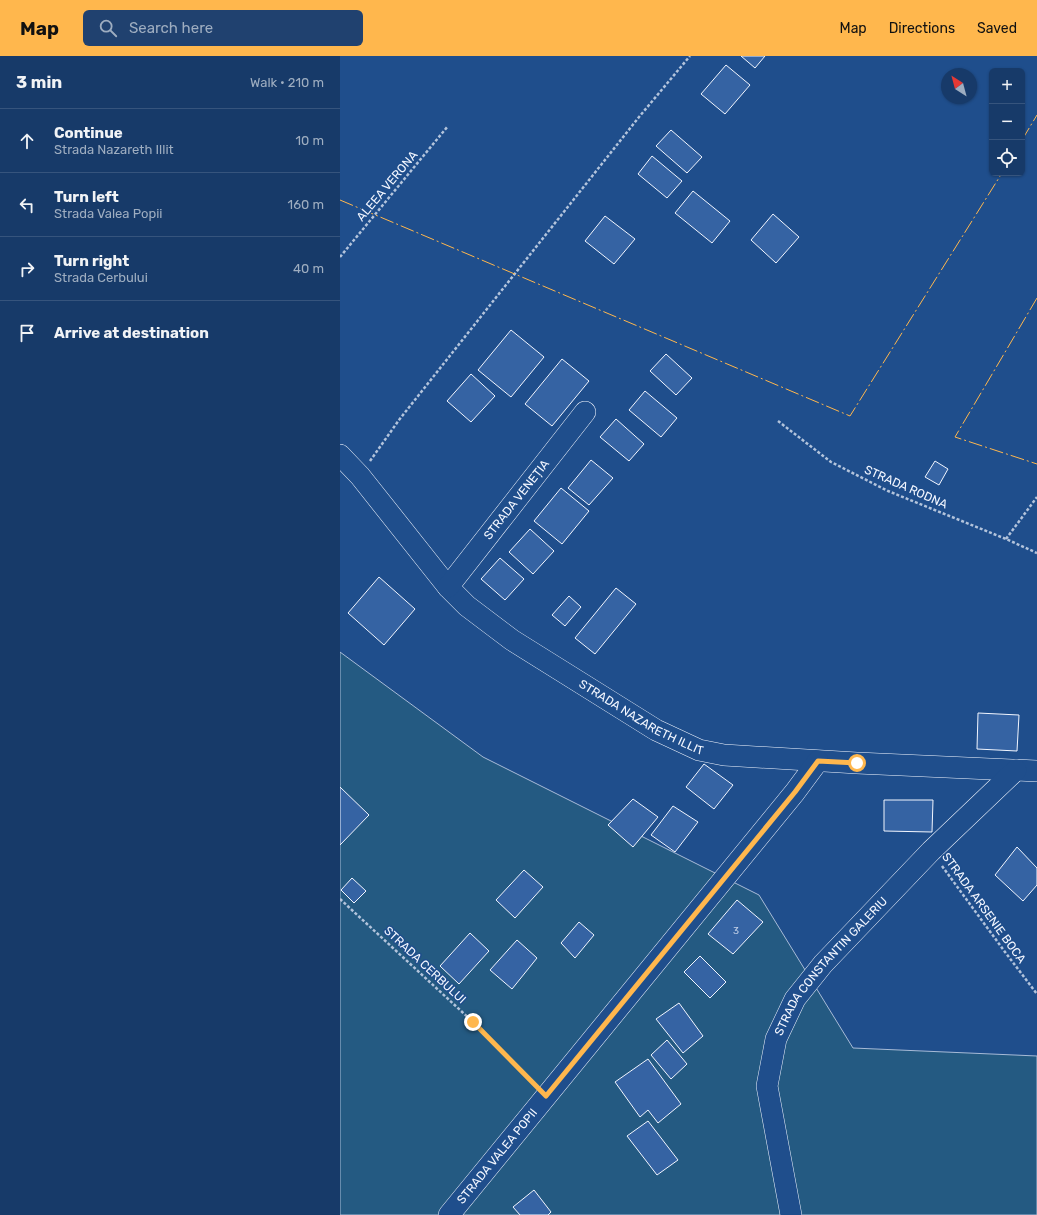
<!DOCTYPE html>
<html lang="en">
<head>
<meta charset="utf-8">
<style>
	:root { --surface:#173a69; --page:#20416f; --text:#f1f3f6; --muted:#9eadc0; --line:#36547d; --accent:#ffb74d }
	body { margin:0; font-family:Rubik,sans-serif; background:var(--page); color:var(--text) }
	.controls { position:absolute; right:12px; top:12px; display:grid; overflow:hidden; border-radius:6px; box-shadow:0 1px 3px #0004 }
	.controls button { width:36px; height:36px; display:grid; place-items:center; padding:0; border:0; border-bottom:1px solid var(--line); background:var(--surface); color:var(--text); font:20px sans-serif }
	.compass { position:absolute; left:601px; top:12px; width:36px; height:36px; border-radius:50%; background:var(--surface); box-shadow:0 1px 3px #0004; rotate:324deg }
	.stop { position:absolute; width:12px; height:12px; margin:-9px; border:3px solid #ffb74d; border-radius:50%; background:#fff }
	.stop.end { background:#ffb74d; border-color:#fff; box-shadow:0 1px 4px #0008 }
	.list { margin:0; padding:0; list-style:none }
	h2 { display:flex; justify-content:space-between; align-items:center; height:52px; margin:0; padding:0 16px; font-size:17px }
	h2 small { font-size:13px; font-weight:400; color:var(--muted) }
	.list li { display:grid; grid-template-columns:26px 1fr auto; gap:12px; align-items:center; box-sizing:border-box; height:64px; padding:0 16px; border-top:1px solid var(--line) }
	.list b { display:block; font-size:15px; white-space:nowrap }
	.list p { margin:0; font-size:13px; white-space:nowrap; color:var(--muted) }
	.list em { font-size:13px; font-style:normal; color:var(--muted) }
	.icon { flex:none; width:22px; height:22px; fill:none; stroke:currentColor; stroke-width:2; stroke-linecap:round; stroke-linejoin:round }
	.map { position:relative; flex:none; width:697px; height:1159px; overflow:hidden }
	header { display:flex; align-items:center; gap:24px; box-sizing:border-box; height:56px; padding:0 20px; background:var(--accent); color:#111 }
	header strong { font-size:19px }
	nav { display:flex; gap:22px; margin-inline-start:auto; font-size:14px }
	.search { width:280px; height:36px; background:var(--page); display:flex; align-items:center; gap:10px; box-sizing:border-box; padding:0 14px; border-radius:6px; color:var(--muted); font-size:15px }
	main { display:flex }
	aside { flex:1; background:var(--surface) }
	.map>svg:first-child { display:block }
	.green { fill:#245a82; stroke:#a8bbd7 }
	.building { fill:#3563a3; stroke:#f2f6ff }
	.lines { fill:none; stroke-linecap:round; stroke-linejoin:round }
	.minor-casing { stroke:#f2f6ff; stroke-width:22 }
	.path { stroke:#b3c4dc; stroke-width:2.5; stroke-dasharray:3 2; stroke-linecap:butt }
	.minor { stroke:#1f4e8c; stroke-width:21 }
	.power { stroke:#ffb74d; stroke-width:1; stroke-dasharray:14 3 2 3; stroke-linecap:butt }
	.route { stroke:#ffb74d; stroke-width:5 }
	.labels { text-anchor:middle; stroke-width:3; stroke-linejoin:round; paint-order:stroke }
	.number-label { font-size:10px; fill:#c3d1e8 }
	.street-label { font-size:12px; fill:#f2f6ff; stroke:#1f4e8c }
</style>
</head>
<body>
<header>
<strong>Map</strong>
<div class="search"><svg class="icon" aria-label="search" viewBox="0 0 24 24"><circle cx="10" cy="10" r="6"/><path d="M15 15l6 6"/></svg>Search here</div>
<nav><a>Map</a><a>Directions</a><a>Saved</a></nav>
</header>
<main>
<aside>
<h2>3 min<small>Walk · 210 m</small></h2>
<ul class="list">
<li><svg class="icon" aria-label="ahead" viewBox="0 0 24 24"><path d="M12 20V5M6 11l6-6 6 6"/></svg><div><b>Continue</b><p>Strada Nazareth Illit</p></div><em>10 m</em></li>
<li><svg class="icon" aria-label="left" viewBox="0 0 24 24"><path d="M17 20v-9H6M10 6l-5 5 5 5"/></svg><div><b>Turn left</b><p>Strada Valea Popii</p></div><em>160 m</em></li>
<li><svg class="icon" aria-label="right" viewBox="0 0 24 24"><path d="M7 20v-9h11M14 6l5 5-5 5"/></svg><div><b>Turn right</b><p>Strada Cerbului</p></div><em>40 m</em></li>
<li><svg class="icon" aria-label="arrive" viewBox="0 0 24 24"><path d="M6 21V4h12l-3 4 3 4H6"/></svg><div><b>Arrive at destination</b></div></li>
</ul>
</aside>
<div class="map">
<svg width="697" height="1159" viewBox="0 0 697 1159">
	<rect width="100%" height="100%" fill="#1f4e8c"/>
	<!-- green -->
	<polygon class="green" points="0,596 143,701 419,839 513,992 697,1000 697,1159 0,1159"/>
	<!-- building -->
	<g class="building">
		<polygon points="401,0 425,0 415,12"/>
		<polygon points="386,9 410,29 385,58 361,38"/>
		<polygon points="331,74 362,101 347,117 316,90"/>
		<polygon points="312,100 342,125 327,142 298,118"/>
		<polygon points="353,135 390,165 372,187 335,157"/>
		<polygon points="433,158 459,181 436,207 411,184"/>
		<polygon points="265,160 295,183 274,208 245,185"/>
		<polygon points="171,274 204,301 171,341 138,314"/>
		<polygon points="326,298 352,322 336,339 310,315"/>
		<polygon points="222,303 249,325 212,370 185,348"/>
		<polygon points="131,318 155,340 131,366 107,345"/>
		<polygon points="305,335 337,362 321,381 289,354"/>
		<polygon points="276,363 304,388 289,405 260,381"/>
		<polygon points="251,404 273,422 249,449 228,432"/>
		<polygon points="595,405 608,413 599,429 585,421"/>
		<polygon points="221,432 249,455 222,488 194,465"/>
		<polygon points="190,473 214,495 193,518 169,496"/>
		<polygon points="160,502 184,523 165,544 141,523"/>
		<polygon points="39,521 75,553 44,589 8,557"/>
		<polygon points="276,532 296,548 255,598 235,582"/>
		<polygon points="229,540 241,551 225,570 212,559"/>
		<polygon points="638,657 679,659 677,695 637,693"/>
		<polygon points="364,708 393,729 374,753 346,731"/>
		<polygon points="0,731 29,759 0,789"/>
		<polygon points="293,743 318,761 293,791 268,769"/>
		<polygon points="544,744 593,744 592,776 544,775"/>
		<polygon points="333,750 358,766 335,796 311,779"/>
		<polygon points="677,791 697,812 697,829 683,845 655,819"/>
		<polygon points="184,814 203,831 175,862 156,844"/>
		<polygon points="12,822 26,835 14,847 1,834"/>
		<polygon points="397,844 423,866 393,898 368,878"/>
		<polygon points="239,866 254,879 235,902 221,887"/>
		<polygon points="130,877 149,895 119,928 100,910"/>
		<polygon points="177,884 197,902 172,933 150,914"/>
		<polygon points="360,900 386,926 370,942 344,916"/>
		<polygon points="339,947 363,980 343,997 316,963"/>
		<polygon points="327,984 347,1008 331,1023 311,999"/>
		<polygon points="308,1003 341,1048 318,1067 308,1054 300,1061 275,1026"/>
		<polygon points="308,1065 338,1104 317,1119 287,1080"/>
		<polygon points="194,1134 211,1156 208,1159 180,1159 173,1151"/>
	</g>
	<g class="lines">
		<!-- minor casing -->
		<g class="minor-casing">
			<g id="minor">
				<path id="s1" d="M0,399L20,420L108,531L127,550L172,584L316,674L359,694L384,699L517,707L697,715"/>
				<path id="s2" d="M108,531L245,356"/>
				<path id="s3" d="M109,1159L455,736L478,705"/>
				<path id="s4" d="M451,1159L427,1030L436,983L455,943L483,908L591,795L676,714"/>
			</g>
		</g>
		<!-- path -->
		<g class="path">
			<polyline points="0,201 108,70"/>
			<polyline points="438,365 491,406 548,435 666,483 697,497"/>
			<polyline points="30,405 59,364 299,61 350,0"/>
			<polyline points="666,483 697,441"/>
			<polyline points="602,810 665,896 697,938"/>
			<polyline points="0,843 133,966 192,1026"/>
		</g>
		<!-- minor -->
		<use href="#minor" class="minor"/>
		<!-- power -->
		<g class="power">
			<polyline points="682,84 697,59"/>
			<polyline points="0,144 510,360 662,117"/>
			<polyline points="697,242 615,381 697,408"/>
		</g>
	</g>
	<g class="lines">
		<!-- route -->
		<polyline class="route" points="133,966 206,1040 455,736 478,705 517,707"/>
	</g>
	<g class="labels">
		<!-- number labels -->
		<g class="number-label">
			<text x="396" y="878">3</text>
		</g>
		<!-- street labels -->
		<g class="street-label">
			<text transform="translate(47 130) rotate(-50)" y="4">ALEEA VERONA</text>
			<text transform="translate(566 431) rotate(24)" y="4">STRADA RODNA</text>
			<text dy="4" stroke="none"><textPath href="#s2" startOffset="111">STRADA VENEȚIA</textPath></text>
			<text dy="4" stroke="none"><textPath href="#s1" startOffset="405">STRADA NAZARETH ILLIT</textPath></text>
			<text transform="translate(644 852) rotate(54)" y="4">STRADA ARSENIE BOCA</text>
			<text transform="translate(85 909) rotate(43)" y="4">STRADA CERBULUI</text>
			<text dy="4" stroke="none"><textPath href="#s4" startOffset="271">STRADA CONSTANTIN GALERIU</textPath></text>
			<text dy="4" stroke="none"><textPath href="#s3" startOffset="76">STRADA VALEA POPII</textPath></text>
		</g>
	</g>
</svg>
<div class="controls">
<button>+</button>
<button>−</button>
<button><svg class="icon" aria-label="locate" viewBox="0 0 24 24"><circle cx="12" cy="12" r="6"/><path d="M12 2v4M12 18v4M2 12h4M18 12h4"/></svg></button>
</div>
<svg class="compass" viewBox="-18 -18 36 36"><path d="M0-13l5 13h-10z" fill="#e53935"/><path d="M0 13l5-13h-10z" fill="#9eadc0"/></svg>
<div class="stop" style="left:517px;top:707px"></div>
<div class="stop end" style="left:133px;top:966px"></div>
</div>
</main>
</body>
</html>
